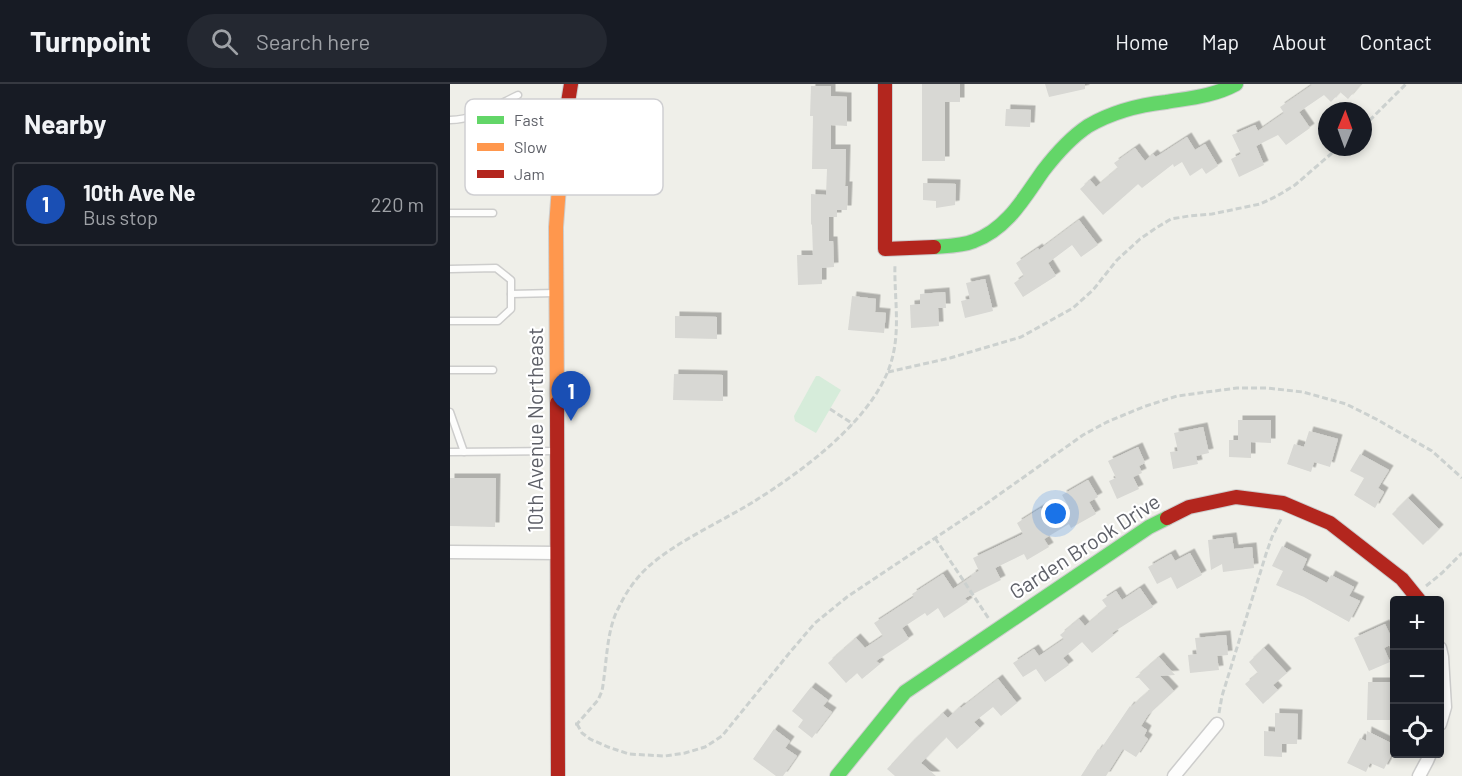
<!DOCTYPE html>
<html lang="en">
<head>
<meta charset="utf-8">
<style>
	:root { --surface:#171b24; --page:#242831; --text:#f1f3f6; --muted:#9ea1a6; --line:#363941; --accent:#7c3aed }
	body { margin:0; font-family:Barlow,sans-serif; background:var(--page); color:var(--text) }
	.controls { position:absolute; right:18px; bottom:18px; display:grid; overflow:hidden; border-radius:6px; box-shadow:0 3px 9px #0003 }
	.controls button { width:54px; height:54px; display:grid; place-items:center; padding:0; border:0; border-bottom:2px solid var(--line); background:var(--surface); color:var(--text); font:30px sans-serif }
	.compass { position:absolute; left:868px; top:18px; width:54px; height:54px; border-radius:50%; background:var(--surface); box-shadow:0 3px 9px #0003; rotate:1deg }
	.you { position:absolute; left:606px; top:430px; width:21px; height:21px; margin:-15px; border:4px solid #fff; border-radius:50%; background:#1a73e8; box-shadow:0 0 0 9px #1a73e833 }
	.badge { display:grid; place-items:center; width:39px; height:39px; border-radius:50%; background:var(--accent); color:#fff; font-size:20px; font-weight:700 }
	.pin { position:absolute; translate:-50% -50px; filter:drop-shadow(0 2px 3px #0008) }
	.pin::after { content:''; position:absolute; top:32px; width:21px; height:18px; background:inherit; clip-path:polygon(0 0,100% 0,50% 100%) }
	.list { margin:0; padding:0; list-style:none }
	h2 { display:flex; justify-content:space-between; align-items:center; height:78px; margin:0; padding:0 24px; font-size:26px }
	h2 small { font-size:20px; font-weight:400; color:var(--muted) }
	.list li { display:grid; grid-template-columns:39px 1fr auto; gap:18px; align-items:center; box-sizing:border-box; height:84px; margin:0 12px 12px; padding:0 12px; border:2px solid var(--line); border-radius:6px }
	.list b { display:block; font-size:22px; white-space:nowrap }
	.list p { margin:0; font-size:20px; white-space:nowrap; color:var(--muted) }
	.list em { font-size:20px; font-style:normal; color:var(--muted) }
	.icon { flex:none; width:33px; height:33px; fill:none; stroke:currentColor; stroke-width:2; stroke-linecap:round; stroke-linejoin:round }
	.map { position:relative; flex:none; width:1012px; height:692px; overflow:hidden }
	header { display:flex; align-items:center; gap:36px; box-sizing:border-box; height:84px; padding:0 30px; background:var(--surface); border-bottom:2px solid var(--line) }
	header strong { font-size:28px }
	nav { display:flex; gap:33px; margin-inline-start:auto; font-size:21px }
	.search { width:420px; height:54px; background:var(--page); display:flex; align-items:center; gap:15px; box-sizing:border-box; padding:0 21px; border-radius:33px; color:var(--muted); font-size:22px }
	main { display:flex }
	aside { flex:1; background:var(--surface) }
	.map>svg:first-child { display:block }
	.green { fill:#d6ecda }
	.building { fill:#d8d8d4; filter:url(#shadow) }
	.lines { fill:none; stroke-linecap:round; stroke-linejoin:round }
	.lane-casing { stroke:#cdcdcc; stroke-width:9 }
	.street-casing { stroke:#cdcdcc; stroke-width:15 }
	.fast-casing { stroke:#cdcdcd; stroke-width:16 }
	.slow-casing { stroke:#cdcdcd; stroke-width:16 }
	.jam-casing { stroke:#cdcdcd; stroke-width:16 }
	.path { stroke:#ccd1cf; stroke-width:3; stroke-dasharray:6 3; stroke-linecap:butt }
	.lane { stroke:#fdfdfc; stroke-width:6 }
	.street { stroke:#fdfdfc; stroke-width:12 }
	.fast { stroke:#63d668; stroke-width:14 }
	.slow { stroke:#ff974d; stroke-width:14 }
	.jam { stroke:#b3261e; stroke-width:14 }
	.labels { text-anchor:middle; stroke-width:4.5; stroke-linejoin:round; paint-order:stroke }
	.street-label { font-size:21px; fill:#5e6068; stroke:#fff }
	.key { fill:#fff; stroke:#cfcfd2; stroke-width:1.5 }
	.key-label { font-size:16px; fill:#5e6068 }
</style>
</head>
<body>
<header>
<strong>Turnpoint</strong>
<div class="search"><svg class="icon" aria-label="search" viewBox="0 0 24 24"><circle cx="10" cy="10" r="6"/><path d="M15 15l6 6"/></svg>Search here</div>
<nav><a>Home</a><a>Map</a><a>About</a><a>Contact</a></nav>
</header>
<main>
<aside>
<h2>Nearby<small></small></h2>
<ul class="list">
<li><span class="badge" style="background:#1a4fb4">1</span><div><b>10th Ave Ne</b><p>Bus stop</p></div><em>220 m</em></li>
</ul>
</aside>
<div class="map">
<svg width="1012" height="692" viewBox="0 0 1012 692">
	<defs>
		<filter id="shadow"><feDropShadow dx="4.5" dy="-4.5" stdDeviation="0" flood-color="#0004"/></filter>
	</defs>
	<rect width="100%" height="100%" fill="#efefe9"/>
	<!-- green -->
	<polygon class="green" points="366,292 369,292 391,306 366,349 345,337 344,332"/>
	<!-- building -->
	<g class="building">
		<polygon points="472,0 510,0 510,18 495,18 495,77 472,77"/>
		<polygon points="595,0 635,0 635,5 599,13"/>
		<polygon points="861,0 911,0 898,15 890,8 881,18 874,11 849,28 860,44 836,61 828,51 806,62 814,81 789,93 781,75 791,70 782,51 805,41 808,47 834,29 830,23 862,1"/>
		<polygon points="361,2 381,2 381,12 397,13 397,42 381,41 381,65 396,65 395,102 398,102 397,126 387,126 387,133 379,133 379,157 383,157 384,183 372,184 372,200 348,201 347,171 363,171 362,141 361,140 361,110 376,111 377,85 362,85 363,32 360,32"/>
		<polygon points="556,25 581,26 580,43 555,42"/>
		<polygon points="737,53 745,66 755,60 768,82 756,90 752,84 740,92 732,78 724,83 723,80 692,104 688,100 653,131 630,105 640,96 646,103 668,84 664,79 685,64 695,77 703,70 706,73"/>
		<polygon points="473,99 506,100 505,121 486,124 486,117 473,116"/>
		<polygon points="629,136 648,161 631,173 622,161 598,179 606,192 573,213 564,199 574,192 566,179 588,164 589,166"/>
		<polygon points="535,195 543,227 515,234 511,217 520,215 516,199"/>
		<polygon points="495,208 496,224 488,224 489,242 461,244 460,221 470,220 470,210"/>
		<polygon points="402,212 426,215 425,228 436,229 434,249 398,246"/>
		<polygon points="225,232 267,233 267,255 225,254"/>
		<polygon points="224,290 273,291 273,317 223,316"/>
		<polygon points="788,336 821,336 821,359 801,358 801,374 779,373 779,356 788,356"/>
		<polygon points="753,343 759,369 746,372 748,380 723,385 720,368 728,367 724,349"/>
		<polygon points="859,347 888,355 880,383 864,378 861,388 837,380 844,360 854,363"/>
		<polygon points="688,363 695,379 689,382 692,389 683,393 689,405 667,415 659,397 666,394 658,377"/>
		<polygon points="910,370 939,386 928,404 934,408 925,424 904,411 914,394 900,387"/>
		<polygon points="0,394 46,394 45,443 0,442"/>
		<polygon points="638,396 648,413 639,418 646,430 621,444 619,440 594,455 599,463 577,476 574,470 545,484 551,496 515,514 518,518 494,534 488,524 477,532 475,529 452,544 459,555 426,577 430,580 412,595 407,589 396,599 378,579 406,554 415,564 433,552 424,539 464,513 462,510 493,490 503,505 522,492 521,491 529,487 523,474 573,450 567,439 591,424 599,437 620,425 612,411"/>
		<polygon points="958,414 989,445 973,461 942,430"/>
		<polygon points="782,453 784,465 802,463 804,484 773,488 772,480 761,486 758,456"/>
		<polygon points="832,462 857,475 852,486 877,499 881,491 904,503 899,512 910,517 899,538 854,513 826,501 833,487 822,482"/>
		<polygon points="740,469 752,491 727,505 721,493 707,500 698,483 721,470 725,477"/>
		<polygon points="690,504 703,523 662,549 664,551 642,569 632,558 613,574 619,581 595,598 586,585 573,593 563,579 584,565 589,572 614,555 610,551 629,535 635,542 657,523 652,516 666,507 672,516"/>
		<polygon points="935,540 944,559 934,564 940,578 919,587 904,554"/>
		<polygon points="776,551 778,571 767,572 769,586 740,589 738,571 747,570 745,554"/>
		<polygon points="814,564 837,589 823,601 828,606 813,620 795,600 808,589 799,578"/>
		<polygon points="709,573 725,591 710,592 724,607 698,631 691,642 697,646 694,652 698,655 686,673 673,665 656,692 631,692 648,665 650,666 680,622 681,623 700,606 689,594 685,594"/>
		<polygon points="548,595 567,619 551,632 543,623 524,638 530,644 507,665 496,653 471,679 486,692 445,692 437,685 461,659 493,629 498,634 510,623 511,624"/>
		<polygon points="918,598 945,598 945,620 941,620 940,636 917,636"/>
		<polygon points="361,603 378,616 373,622 382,628 362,654 348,643 353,636 342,627"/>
		<polygon points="825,629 848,630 847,660 832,660 832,673 814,672 814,647 825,648"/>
		<polygon points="324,645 340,657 335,664 347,672 333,692 326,692 303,675"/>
		<polygon points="917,647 945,661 945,664 934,685 920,679 916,688 897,679 910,654 916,657"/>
	</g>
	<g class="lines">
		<!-- lane casing -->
		<g class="lane-casing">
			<g id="lane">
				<path d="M0,36C24,36 47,21 68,11"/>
				<polyline points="0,129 43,129"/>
				<polyline points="0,185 46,184 61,196 61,225 48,237 0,237"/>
				<polyline points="61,210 105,209"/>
				<polyline points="0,286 43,286"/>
				<polyline points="0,328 14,368"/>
				<polyline points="0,368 106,367"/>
			</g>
		</g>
		<!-- street casing -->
		<g class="street-casing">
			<g id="street">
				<polyline points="0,468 107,469"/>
				<polyline points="990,564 992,573 995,623 990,640"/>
				<polyline points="724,692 767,640"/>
				<polyline points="969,692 977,677 980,670"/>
			</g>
		</g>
		<!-- fast casing -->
		<g class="fast-casing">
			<g id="fast">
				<path d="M484,163C497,162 512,162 524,157C557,145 574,114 593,87C606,70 620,54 638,42C662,28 689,21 716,18C740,14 764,12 786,0"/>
				<polyline points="387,692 455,608 699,443 717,434"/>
			</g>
		</g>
		<!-- slow casing -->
		<g class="slow-casing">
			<polyline id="slow" points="107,319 106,143 111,76"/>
		</g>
		<!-- jam casing -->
		<g class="jam-casing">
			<g id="jam">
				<polyline points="435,0 435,165 484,163"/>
				<polyline points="111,76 112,55 121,0"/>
				<polyline points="107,319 108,692"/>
				<polyline points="717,434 739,423 786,413 833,419 880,439 952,495 969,516"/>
			</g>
		</g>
		<!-- path -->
		<g class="path">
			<polyline points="913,43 956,0"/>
			<polyline points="438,288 500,274 571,253 623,224 643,206 667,176 690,155 706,144 721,135 739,132 762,130 810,120 827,112 845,101 889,63"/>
			<polyline points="380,325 403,340"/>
			<polyline points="485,454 539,535"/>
			<polyline points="976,502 992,489 1012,469"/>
			<polyline points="769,629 772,612 816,470 822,453 832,433"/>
			<path d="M125,640H127L148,616L152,607C157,580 156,546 169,523C176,508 186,494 198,483C227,457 269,439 303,418C353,387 430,331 443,271C450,241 444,210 445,180"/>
			<polyline points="127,640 132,649 140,655 158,663 179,670 215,672 235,669 255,663 272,652 341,567 365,539 397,513 533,422 633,351 657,338 693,323 727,312 787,304 817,304 853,308 896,320 926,335 982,367 1012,394"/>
		</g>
		<!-- lane -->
		<use href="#lane" class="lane"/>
		<!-- street -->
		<use href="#street" class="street"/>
		<!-- fast -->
		<use href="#fast" class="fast"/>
		<!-- slow -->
		<use href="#slow" class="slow"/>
		<!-- jam -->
		<use href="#jam" class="jam"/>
	</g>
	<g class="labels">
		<!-- street labels -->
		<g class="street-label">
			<text transform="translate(86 346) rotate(-90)" y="7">10th Avenue Northeast</text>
			<text transform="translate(635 463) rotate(-33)" y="7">Garden Brook Drive</text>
		</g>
	</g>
	<!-- legend -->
	<rect x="15" y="15" width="198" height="96" rx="9" class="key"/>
	<rect x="27" y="32" width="27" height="8" fill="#63d668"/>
	<rect x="27" y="59" width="27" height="8" fill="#ff974d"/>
	<rect x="27" y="86" width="27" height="8" fill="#b3261e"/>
	<g class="key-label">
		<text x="64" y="42">Fast</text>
		<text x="64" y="69">Slow</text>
		<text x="64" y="96">Jam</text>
	</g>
</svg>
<div class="controls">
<button>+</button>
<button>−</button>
<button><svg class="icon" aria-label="locate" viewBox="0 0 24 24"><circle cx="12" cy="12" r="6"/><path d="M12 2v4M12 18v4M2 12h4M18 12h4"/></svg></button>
</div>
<svg class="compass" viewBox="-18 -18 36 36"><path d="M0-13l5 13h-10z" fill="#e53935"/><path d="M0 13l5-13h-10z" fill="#9ea1a6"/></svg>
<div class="you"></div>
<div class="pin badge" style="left:121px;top:337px;background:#1a4fb4">1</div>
</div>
</main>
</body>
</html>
